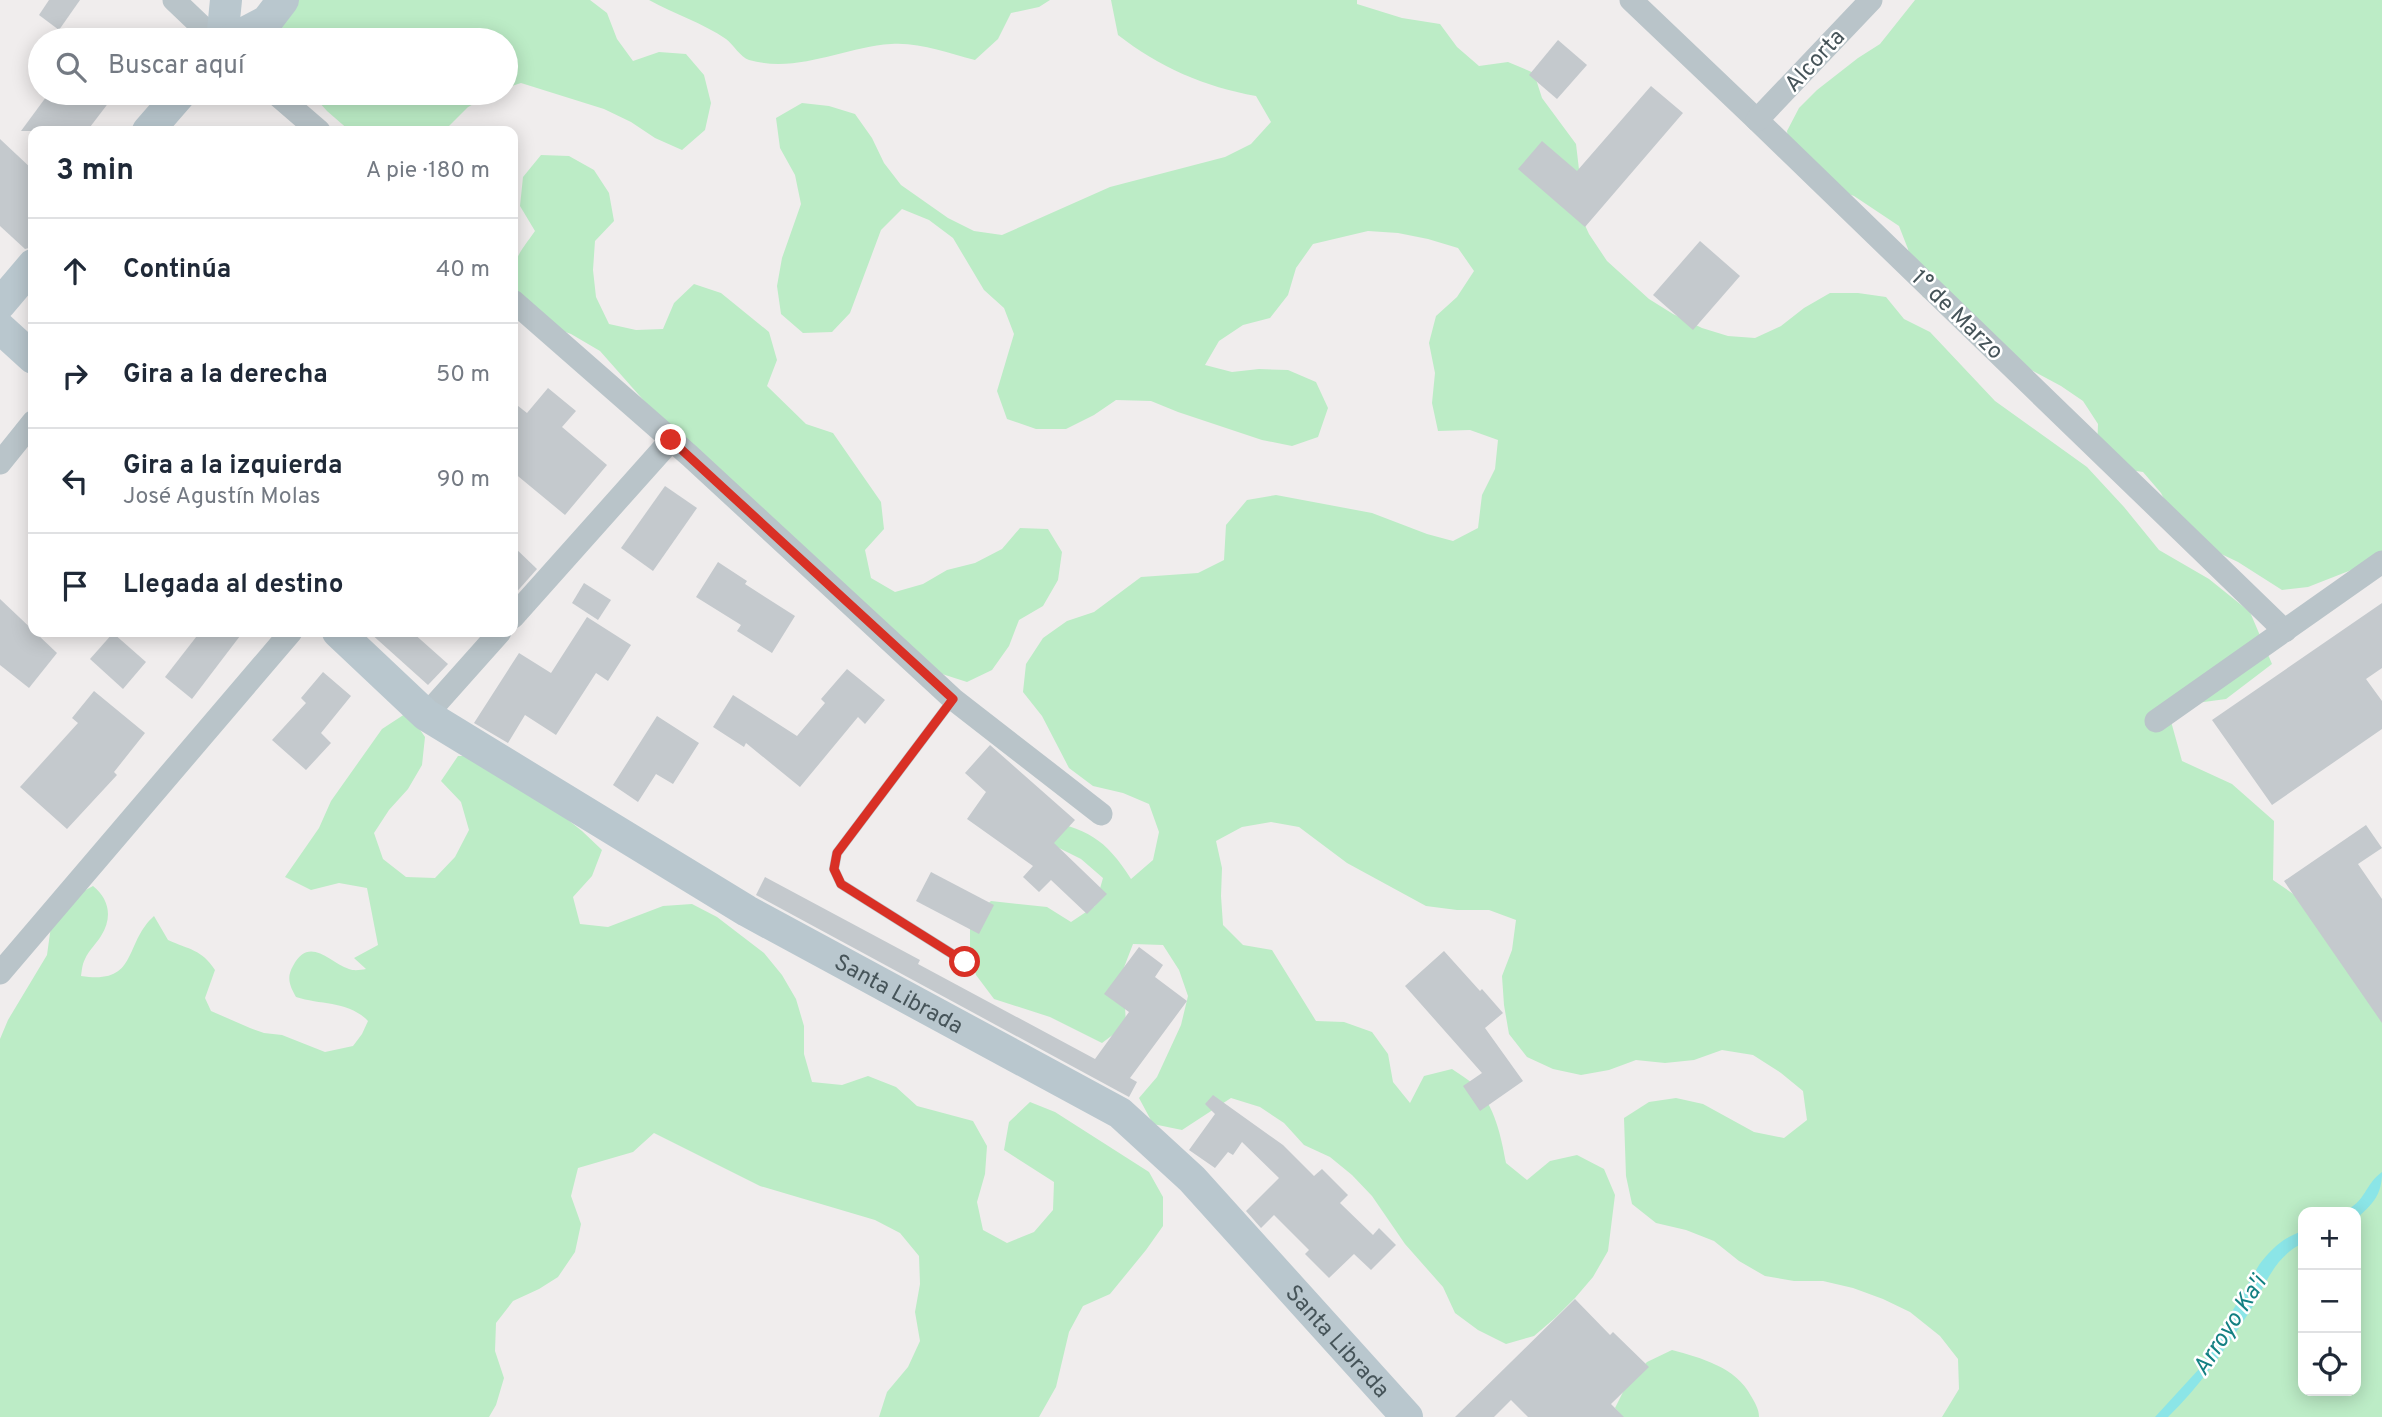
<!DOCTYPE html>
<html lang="es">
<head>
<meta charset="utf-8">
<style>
	:root { --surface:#fff; --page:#f2f2f3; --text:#1f2937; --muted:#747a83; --line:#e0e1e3 }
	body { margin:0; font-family:Overpass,sans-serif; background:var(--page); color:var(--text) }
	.controls { position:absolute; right:21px; bottom:21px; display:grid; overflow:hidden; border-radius:14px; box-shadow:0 4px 18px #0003 }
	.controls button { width:63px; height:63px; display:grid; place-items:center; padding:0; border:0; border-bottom:2px solid var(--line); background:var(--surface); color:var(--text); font:35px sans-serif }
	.stop { position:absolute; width:21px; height:21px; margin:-16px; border:5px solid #d93025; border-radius:50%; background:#fff }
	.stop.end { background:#d93025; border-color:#fff; box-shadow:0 2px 7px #0008 }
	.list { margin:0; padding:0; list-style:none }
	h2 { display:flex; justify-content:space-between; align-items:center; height:91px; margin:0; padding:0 28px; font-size:30px }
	h2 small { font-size:23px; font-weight:400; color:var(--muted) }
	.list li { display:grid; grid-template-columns:46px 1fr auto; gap:21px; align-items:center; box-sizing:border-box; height:105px; padding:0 28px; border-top:2px solid var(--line) }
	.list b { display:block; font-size:26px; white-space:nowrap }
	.list p { margin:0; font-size:23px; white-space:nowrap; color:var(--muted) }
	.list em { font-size:23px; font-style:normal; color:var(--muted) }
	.icon { flex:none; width:38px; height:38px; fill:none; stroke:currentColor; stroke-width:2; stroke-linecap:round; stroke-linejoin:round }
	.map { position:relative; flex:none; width:2382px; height:1417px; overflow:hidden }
	.search { position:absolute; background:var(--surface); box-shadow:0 4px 18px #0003; left:28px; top:28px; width:490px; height:77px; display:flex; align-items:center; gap:18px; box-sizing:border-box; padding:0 24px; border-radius:38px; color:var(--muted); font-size:26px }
	.panel { position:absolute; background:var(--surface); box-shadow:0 4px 18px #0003; left:28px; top:126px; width:490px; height:511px; border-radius:14px }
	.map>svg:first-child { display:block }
	.green { fill:#bcecc6; fill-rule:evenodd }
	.water { fill:#8be5e7 }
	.building { fill:#c4c9cd }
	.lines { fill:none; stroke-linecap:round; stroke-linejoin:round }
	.lane { stroke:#b9c4c9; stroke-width:10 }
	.street { stroke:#b9c4c9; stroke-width:23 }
	.secondary { stroke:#b9c7ce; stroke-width:32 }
	.route { stroke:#d93025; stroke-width:9 }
	.labels { text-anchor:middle; stroke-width:5; stroke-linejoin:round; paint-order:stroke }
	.street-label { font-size:23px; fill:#465459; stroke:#fff }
	.water-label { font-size:24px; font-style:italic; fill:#138083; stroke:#fff }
</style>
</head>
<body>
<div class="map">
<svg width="2382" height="1417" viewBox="0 0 2382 1417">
	<rect width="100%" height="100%" fill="#f0eded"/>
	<!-- green -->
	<g class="green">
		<polygon points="284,0 590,0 607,13 617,39 633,61 659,52 686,54 704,75 711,103 705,130 682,150 655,138 631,122 604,109 521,83 506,88 506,40 269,40 271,25"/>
		<path d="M649,0H1050L1039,7L1011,13L998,39L975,60C947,53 920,42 891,44C843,47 798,74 749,60C740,57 734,45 726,39C703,23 674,14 649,0Z"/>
		<path d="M1111,0H1357V4L1402,18L1440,24L1457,47L1479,66L1508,62L1534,73L1542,98L1576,144L1580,178L1577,208L1589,234L1607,261L1649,299L1673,314L1702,328L1728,336L1755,338L1781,326L1804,308L1830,293H1858L1886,297L1904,319L1930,332L1995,401L2087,467L2124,507L2159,550L2209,579L2250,612L2272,664L2226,699L2167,707L2182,761L2232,784L2274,821L2273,880L2318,911L2382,986V1417H1942L1959,1389L1958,1359L1940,1336L1910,1312L1883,1299L1853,1288L1823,1281H1794L1765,1276L1739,1261L1714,1241L1686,1230L1656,1223L1632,1204L1626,1176L1624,1118L1649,1102L1676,1098L1703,1104L1754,1132L1784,1138L1807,1120L1803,1091L1781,1073L1753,1055L1722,1050L1694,1060L1665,1063L1636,1060L1609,1070L1581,1075L1553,1069L1527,1057L1509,1034L1504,1005L1502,976L1512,950L1516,920L1489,910H1457L1426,906L1347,863L1299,827L1271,822L1242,827L1216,841L1222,868L1221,896L1223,925L1243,945L1272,950L1316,1021L1344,1022L1372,1032L1388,1054L1393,1082L1410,1103L1424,1076L1452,1069C1459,1074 1468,1079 1475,1086C1495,1106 1501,1136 1506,1163L1527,1180L1550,1161L1577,1155L1604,1169L1615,1195L1608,1251L1593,1277L1575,1298L1555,1318L1534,1336L1506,1344L1478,1330L1455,1313L1443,1287L1405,1244L1372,1196L1352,1175L1330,1157L1304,1145L1284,1123L1260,1107L1231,1098L1182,1130L1153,1124L1139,1098L1157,1077L1181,1025L1188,996L1179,970L1163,945L1133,944L1123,970L1126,1025L1102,1043L1050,1017L994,999L976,975L970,947V919L991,901L1047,907L1071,922L1095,906L1103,878L1081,859L1053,845L1039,820C1086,827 1106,839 1131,879L1153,860L1159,832L1149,804L1123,793L1093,786L1069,768L1042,716L1023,692L1026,664L1043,638L1067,621L1094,612L1141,577L1198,573L1224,560L1226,525L1247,500L1276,495L1372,513L1427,534L1453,541L1478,528L1482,495L1495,469L1498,440L1470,430L1438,431L1432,403L1435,373L1429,343L1436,316L1457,297L1474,271L1458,248L1428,239L1398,233L1368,231L1313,244L1296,268L1288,295L1270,318L1243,325L1219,341L1205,365L1232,372L1259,369L1288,370L1316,382L1328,408L1318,437L1292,446L1262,440L1178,412L1151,401L1116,400L1094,415L1066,429H1036L1007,419L997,391L1014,334L1004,308L984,290L953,238L929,220L902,209L881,230L850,313L832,332L803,333L781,314L777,286L782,258L801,204L795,175L780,148L776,118L802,103L829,106L855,114L872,138L884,163L901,185L948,218L974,231L1002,235L1110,187L1225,157L1251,144L1271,122L1256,96C1205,87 1159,67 1118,35ZM2303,1212H2356V1391H2303Z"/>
		<polygon points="1915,0 2382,0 2382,558 2308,587 2282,590 2238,562 2215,551 2173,517 2161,493 2143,472 2116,468 2097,450 2098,424 2083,401 2061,386 2033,371 1948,308 1923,297 1912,274 1908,249 1899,226 1854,196 1805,178 1791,156 1787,131 1799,108 1817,90 1858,58 1880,44"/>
		<polygon points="311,93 494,93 468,107 444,131 350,131 327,111"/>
		<path d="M541,155L569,156L594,170L609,193L614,221L595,241L593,270L596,297L609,324L636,330L663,329L674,303L694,284L721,293L769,332L777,360L767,386L806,424L833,433L881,502L884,529L865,550L871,578L895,592L923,584L947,570L975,563L1002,549L1020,528L1048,529L1062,552L1058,580L1043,606L1019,620L1009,646L992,670L967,682L939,673L661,420L600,351L571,334L543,324L513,294C513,259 515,259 535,231L520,206L523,177Z"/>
		<path d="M408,712L425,737L422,765L408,789L389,810L374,833L383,859L406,877L435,878L455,857L469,830L461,802L441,781L458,756H488L582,831L602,850L592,876L573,897L580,924L608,927L663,906L692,904L717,917L764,953L782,975L796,999L804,1026V1054L812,1082L842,1085L868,1076L896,1087L917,1106L973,1121L987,1146L985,1174L977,1202L983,1230L1007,1243L1034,1232L1053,1210L1054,1182L1004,1150L1009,1122L1030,1102L1055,1112L1149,1172L1163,1197V1226L1146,1250L1110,1294L1083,1306L1069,1332L1056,1387L1039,1417H879L887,1392L908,1367L920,1341L915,1312L920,1284L919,1256L900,1233L875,1220L760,1186L654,1133L633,1152L578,1168L571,1196L581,1224L575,1252L558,1277L539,1289L513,1301L496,1323L495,1351L504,1378L496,1405L489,1417H0V1039L8,1020L47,955L51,926L80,893L93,886C109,899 113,917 101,936C96,944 89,950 85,959C82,965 82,970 81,976C139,985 123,944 154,916L168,940C190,950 201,949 215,970L205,998L211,1011L250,1028L264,1033L282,1035L325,1052L353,1046L362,1034L368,1021C349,1001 321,1005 296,997C290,986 286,978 293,966C309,935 329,962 349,969C354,971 360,970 366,969L354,958L378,945L367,888L339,883L311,890L285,877L319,828L331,801L382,729Z"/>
		<path d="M1672,1350C1701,1358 1736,1367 1751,1396C1755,1403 1759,1409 1759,1417H1623L1615,1408L1628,1382L1647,1362Z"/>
	</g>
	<!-- water -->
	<g class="water">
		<path d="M2382,1172C2382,1195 2373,1204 2356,1219V1212H2343C2367,1201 2364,1185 2382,1172Z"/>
		<path d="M2303,1231V1243C2272,1258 2265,1288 2248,1314C2224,1351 2199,1387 2168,1417H2155L2199,1369L2259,1265C2271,1249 2284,1237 2303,1231Z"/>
	</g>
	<!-- building -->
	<g class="building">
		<polygon points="49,0 80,0 59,30 39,15"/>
		<polygon points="1558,40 1587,65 1557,99 1529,75"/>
		<polygon points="1651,86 1683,113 1585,227 1518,169 1542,141 1577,171"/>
		<polygon points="49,93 116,93 87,131 21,131"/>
		<polygon points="0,139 33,170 33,247 25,249 0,226"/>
		<polygon points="1700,241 1740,276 1693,330 1653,295"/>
		<polygon points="548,388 576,411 562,427 607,465 565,515 513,472 513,402 527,413"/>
		<polygon points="665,486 697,508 653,571 621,548"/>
		<polygon points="513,546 537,569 513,596"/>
		<polygon points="718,562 747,581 745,584 795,616 772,653 737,631 741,625 696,597"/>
		<polygon points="584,583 611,600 598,620 572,603"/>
		<polygon points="0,599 57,653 29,688 0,665"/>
		<polygon points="2382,603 2382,668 2366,679 2382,701 2382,729 2272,805 2212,720"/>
		<polygon points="587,617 631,645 608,681 596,673 556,735 525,715 508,743 474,723 519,653 551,673"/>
		<polygon points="200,632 243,632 192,699 165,677"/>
		<polygon points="369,632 412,632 448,664 428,685"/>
		<polygon points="113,633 146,662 123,689 90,659"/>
		<polygon points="847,669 885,700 865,724 858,717 800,787 746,743 744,747 713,727 733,695 797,736 825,703 821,699"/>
		<polygon points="323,672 351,696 321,733 331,743 306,770 272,740 306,703 301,698"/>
		<polygon points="94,691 145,733 114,772 117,775 67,829 20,787 78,723 72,718"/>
		<polygon points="657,716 699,743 673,784 656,774 638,802 613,785"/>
		<polygon points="990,745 1075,820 1054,843 1107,894 1087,914 1051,880 1039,892 1023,877 1033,866 967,819 986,792 965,773"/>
		<polygon points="2366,825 2382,848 2358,864 2382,899 2382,1023 2284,881"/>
		<polygon points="931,872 994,905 979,934 916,901"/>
		<polygon points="765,877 920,960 918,964 1095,1059 1129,1012 1104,994 1139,947 1163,965 1155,977 1187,1001 1130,1078 1137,1082 1129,1097 756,895"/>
		<polygon points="1444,951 1480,991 1482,989 1503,1013 1485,1028 1523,1081 1480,1111 1463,1086 1482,1073 1405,986"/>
		<polygon points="1213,1095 1283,1145 1314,1176 1322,1169 1348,1195 1340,1203 1373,1235 1379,1228 1396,1245 1371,1270 1354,1254 1329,1278 1305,1254 1309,1250 1274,1215 1261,1228 1246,1211 1279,1178 1242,1142 1233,1155 1228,1152 1215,1168 1189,1150 1215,1114 1205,1104"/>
		<polygon points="1575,1299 1610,1335 1613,1332 1649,1367 1611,1404 1624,1417 1528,1417 1511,1400 1494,1417 1455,1417"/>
	</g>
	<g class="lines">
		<!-- lane -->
		<polyline class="lane" points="953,699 837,853 834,869 841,884 965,962"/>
		<!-- street -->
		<g class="street">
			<polyline points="174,0 216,40"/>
			<polyline points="1631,0 1757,120 2285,631"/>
			<polyline points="275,93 319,131"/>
			<polyline points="1757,120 1871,0"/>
			<polyline points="513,301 690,456 953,699 1101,814"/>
			<polyline points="0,463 33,422"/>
			<polyline points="513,617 671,440"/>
			<polyline points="426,715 500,632"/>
			<polyline points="2156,721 2382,562"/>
			<polyline points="0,973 291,632"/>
		</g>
		<!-- secondary -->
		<g class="secondary">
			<polyline points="222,40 226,0"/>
			<polyline points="231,40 267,21 283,0"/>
			<polyline points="148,131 181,93"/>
			<polyline points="0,304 33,265"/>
			<polyline points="0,328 33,358"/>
			<path id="s1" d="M338,632L426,715L747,911L1120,1113L1192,1179L1407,1417"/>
		</g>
	</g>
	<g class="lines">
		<!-- route -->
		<polyline class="route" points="671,440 953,699 837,853 834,869 841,884 965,962"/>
	</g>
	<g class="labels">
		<!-- street labels -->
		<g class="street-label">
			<text transform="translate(1814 60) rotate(-47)" y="8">Alcorta</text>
			<text transform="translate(1958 314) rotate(44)" y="8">1° de Marzo</text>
			<text dy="8" stroke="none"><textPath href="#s1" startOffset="670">Santa Librada</textPath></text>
			<text dy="8" stroke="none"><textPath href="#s1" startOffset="1237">Santa Librada</textPath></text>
		</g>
		<!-- water labels -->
		<g class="water-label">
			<text transform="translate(2229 1325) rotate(-57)" y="8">Arroyo Ka'i</text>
		</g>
	</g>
</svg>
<div class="controls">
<button>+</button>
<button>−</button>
<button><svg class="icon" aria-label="locate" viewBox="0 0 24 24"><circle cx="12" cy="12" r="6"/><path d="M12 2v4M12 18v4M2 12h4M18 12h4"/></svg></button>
</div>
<div class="stop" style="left:965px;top:962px"></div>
<div class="stop end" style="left:671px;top:440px"></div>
<div class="search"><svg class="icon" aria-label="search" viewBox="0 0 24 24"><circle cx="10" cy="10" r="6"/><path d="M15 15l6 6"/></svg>Buscar aquí</div>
<section class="panel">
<h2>3 min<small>A pie · 180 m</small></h2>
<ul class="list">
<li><svg class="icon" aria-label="ahead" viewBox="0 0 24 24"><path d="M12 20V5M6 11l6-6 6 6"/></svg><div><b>Continúa</b></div><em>40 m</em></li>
<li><svg class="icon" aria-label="right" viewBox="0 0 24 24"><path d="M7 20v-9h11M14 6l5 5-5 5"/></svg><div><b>Gira a la derecha</b></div><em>50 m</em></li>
<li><svg class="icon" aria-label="left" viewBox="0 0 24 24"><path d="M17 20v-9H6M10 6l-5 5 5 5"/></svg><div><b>Gira a la izquierda</b><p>José Agustín Molas</p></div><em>90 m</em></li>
<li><svg class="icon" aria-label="arrive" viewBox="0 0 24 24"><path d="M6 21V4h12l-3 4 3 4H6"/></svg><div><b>Llegada al destino</b></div></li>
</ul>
</section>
</div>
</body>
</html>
